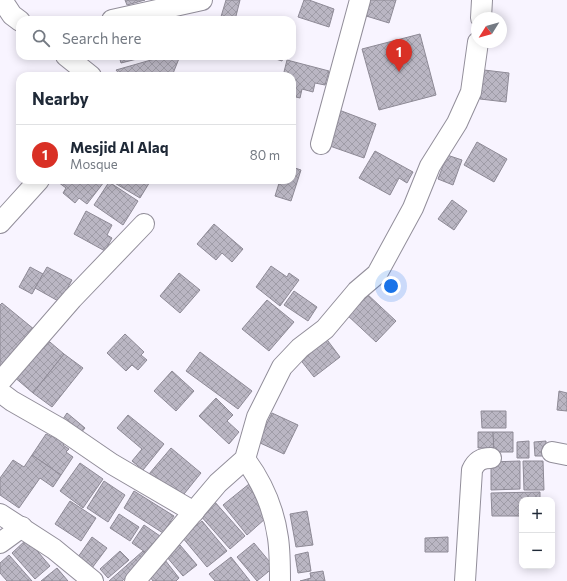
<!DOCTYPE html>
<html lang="en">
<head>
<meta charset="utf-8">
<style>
	:root { --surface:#fff; --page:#f2f2f3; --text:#1f2937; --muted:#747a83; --line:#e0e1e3; --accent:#d93025 }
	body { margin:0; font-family:Commissioner,sans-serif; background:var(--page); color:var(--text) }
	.controls { position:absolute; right:12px; bottom:12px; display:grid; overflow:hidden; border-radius:8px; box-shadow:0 2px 10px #0003 }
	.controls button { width:36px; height:36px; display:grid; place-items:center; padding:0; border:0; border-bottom:1px solid var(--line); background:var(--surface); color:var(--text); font:20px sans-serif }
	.compass { position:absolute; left:471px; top:12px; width:36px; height:36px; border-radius:50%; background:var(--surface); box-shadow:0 2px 10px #0003; rotate:233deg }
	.you { position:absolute; left:391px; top:286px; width:14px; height:14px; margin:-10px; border:3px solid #fff; border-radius:50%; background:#1a73e8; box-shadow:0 0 0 6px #1a73e833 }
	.badge { display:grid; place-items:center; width:26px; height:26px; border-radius:50%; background:var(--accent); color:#fff; font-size:13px; font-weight:700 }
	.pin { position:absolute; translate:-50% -33px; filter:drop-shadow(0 1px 2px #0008) }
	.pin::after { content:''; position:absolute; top:21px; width:14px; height:12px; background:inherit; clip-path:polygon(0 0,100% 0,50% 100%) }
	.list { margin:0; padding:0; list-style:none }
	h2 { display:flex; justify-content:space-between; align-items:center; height:52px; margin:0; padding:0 16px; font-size:17px }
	h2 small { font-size:13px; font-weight:400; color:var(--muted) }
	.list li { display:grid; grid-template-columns:26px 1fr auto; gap:12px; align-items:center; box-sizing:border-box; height:60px; padding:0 16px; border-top:1px solid var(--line) }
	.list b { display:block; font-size:15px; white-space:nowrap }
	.list p { margin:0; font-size:13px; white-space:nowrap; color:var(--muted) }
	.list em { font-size:13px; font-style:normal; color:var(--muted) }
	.icon { flex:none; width:22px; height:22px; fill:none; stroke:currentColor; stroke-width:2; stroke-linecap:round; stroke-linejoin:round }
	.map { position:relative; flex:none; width:567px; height:581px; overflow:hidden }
	.search { position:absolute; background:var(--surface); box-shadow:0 2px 10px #0003; left:16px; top:16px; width:280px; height:44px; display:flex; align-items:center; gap:10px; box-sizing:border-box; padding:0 14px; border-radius:12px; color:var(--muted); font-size:15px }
	.panel { position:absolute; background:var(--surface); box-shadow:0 2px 10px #0003; left:16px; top:72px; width:280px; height:112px; border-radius:12px }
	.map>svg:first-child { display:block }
	.building { fill:url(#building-cross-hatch); stroke:#8e8a96 }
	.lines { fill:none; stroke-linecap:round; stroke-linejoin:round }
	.minor-casing { stroke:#928e9a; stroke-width:22 }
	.minor { stroke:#fff; stroke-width:20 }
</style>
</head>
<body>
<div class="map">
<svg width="567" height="581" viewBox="0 0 567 581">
	<defs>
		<pattern id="building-cross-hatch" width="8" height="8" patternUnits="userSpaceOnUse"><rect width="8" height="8" fill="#bab6c3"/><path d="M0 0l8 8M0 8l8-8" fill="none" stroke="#9f9ca7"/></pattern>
	</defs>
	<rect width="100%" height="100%" fill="#f8f4ff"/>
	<!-- building -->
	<g class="building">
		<polygon points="125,0 145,0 127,5"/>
		<polygon points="226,0 240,0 235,20 220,20"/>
		<polygon points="304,0 309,0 334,9 329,27 298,17"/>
		<polygon points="368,0 396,0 389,23 363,15"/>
		<polygon points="420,34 436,95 379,110 362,49"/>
		<polygon points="119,56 136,56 137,59 121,63"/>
		<polygon points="165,56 180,56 172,76 121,76 116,70"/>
		<polygon points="266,56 284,56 282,61"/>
		<polygon points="287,60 329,71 325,85 315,83 313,92 302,89 300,98 292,96 292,76 283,76"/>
		<polygon points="484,70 509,73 506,102 480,99"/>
		<polygon points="339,110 376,124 364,158 327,145"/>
		<polygon points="477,142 507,159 494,182 464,165"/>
		<polygon points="375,151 413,172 407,183 399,178 390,195 359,178"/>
		<polygon points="447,155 462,160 453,185 438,179"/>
		<polygon points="292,167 301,170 291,201 275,196 280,180 292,180"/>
		<polygon points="59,180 101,180 104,182 87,204 79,198 75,203 63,193 66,188 58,182"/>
		<polygon points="115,180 151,180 140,198 113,182"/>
		<polygon points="109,182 138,201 123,225 94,205"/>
		<polygon points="452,200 467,211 454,230 438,219"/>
		<polygon points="86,211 112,225 107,235 112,238 105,251 74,234"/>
		<polygon points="214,224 243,249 232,262 222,253 216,260 197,244"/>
		<polygon points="271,266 287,277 289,273 299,280 280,306 256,287"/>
		<polygon points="30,267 43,274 32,294 19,287"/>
		<polygon points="47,267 72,280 60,302 35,288"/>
		<polygon points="179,273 200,290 180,313 160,296"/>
		<polygon points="294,291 317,307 308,321 284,305"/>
		<polygon points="366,293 396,321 376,342 346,314"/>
		<polygon points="267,300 294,322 269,351 242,329"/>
		<polygon points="2,303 35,330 4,370 0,366 0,305"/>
		<polygon points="125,334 144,352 141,355 147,360 138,370 132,365 126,371 107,353"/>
		<polygon points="44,337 64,354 33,393 13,376"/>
		<polygon points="325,337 340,357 314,377 299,358"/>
		<polygon points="200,352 252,391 238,409 186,371"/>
		<polygon points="64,354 83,368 52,407 33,393"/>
		<polygon points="172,371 194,391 176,411 154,391"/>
		<polygon points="559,391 567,393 567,411 557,410"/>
		<polygon points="216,398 233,415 227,421 239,432 229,444 199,416"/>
		<polygon points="481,411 506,411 506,428 482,428"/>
		<polygon points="67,413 85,428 80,434 63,419"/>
		<polygon points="272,413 298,425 284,454 258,442"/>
		<polygon points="128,415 164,444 143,470 132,461 142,449 117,428"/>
		<polygon points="478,432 493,432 494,448 478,448"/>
		<polygon points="493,432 513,432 513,452 494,452"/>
		<polygon points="54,433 66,441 63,445 69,449 66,452 73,457 61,475 32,455 46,434 52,437"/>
		<polygon points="529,441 529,458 517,458 517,442"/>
		<polygon points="546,441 546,456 535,456 534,442"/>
		<polygon points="171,448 201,473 180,499 149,474"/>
		<polygon points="32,455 61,475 53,487 40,478 19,508 0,495 0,478 13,460 24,467"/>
		<polygon points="520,461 520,489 491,490 491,462"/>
		<polygon points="523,461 543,461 544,490 524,490"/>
		<polygon points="80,463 103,479 83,508 60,491"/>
		<polygon points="104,481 125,495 108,522 87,508"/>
		<polygon points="249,484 266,518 247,535 223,505"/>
		<polygon points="134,491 174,516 163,533 124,508"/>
		<polygon points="540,492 540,500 522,500 522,516 492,516 491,493"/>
		<polygon points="70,501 96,518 81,541 55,524"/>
		<polygon points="214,501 245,536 230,549 199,514"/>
		<polygon points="307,511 313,545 296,547 290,514"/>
		<polygon points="119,514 139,527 130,541 110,528"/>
		<polygon points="202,521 227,551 207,567 182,537"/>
		<polygon points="144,525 160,536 148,554 132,543"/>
		<polygon points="92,537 107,548 92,568 78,557"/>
		<polygon points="448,537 448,552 425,552 425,538"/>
		<polygon points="27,539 50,566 35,579 12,553"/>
		<polygon points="254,543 274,567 257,581 237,557"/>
		<polygon points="180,545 197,565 183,576 166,556"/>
		<polygon points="120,551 129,560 108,578 100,569"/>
		<polygon points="143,551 149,558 122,581 109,581"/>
		<polygon points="308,552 311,571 298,573 295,555"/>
		<polygon points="9,555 32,581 7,581 0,573 0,563"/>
		<polygon points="231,557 250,581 215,581 209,574"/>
		<polygon points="165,560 179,578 176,581 153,581 148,574"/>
		<polygon points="57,568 68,581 41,581"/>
		<polygon points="323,571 325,581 300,581 311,578 310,573"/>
	</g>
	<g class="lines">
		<!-- minor casing -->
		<g class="minor-casing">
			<g id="minor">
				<polyline points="2,0 12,15 20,21"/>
				<polyline points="481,18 482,0"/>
				<polyline points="112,20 202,0"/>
				<polyline points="66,56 91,76"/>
				<polyline points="321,144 360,0"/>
				<polyline points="0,223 39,180"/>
				<polyline points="0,382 72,299 144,224"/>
				<polyline points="0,392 12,401 61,429 112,464 194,512"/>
				<polyline points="552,452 567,455"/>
				<path d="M245,459C262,482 274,509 278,538C280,552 280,567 280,581"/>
				<polyline points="0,514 54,549 93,581"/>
				<polyline points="0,543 22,527"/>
				<polyline points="135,581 218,483 245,459 257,417 282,367 300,348 325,329 357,291 377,274 413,208 430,166 457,123 471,92 478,42"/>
				<path d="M465,581L472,470C476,461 481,458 491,458"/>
			</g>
		</g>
		<!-- minor -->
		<use href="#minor" class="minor"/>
	</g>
</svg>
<div class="controls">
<button>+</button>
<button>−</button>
</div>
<svg class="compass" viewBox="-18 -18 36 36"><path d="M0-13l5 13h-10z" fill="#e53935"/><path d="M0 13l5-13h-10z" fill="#747a83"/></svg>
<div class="you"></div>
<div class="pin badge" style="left:399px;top:72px">1</div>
<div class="search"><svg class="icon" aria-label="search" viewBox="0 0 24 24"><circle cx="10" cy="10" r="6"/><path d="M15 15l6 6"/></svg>Search here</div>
<section class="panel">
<h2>Nearby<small></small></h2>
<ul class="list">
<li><span class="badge">1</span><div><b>Mesjid Al Alaq</b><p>Mosque</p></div><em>80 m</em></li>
</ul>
</section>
</div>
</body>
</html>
